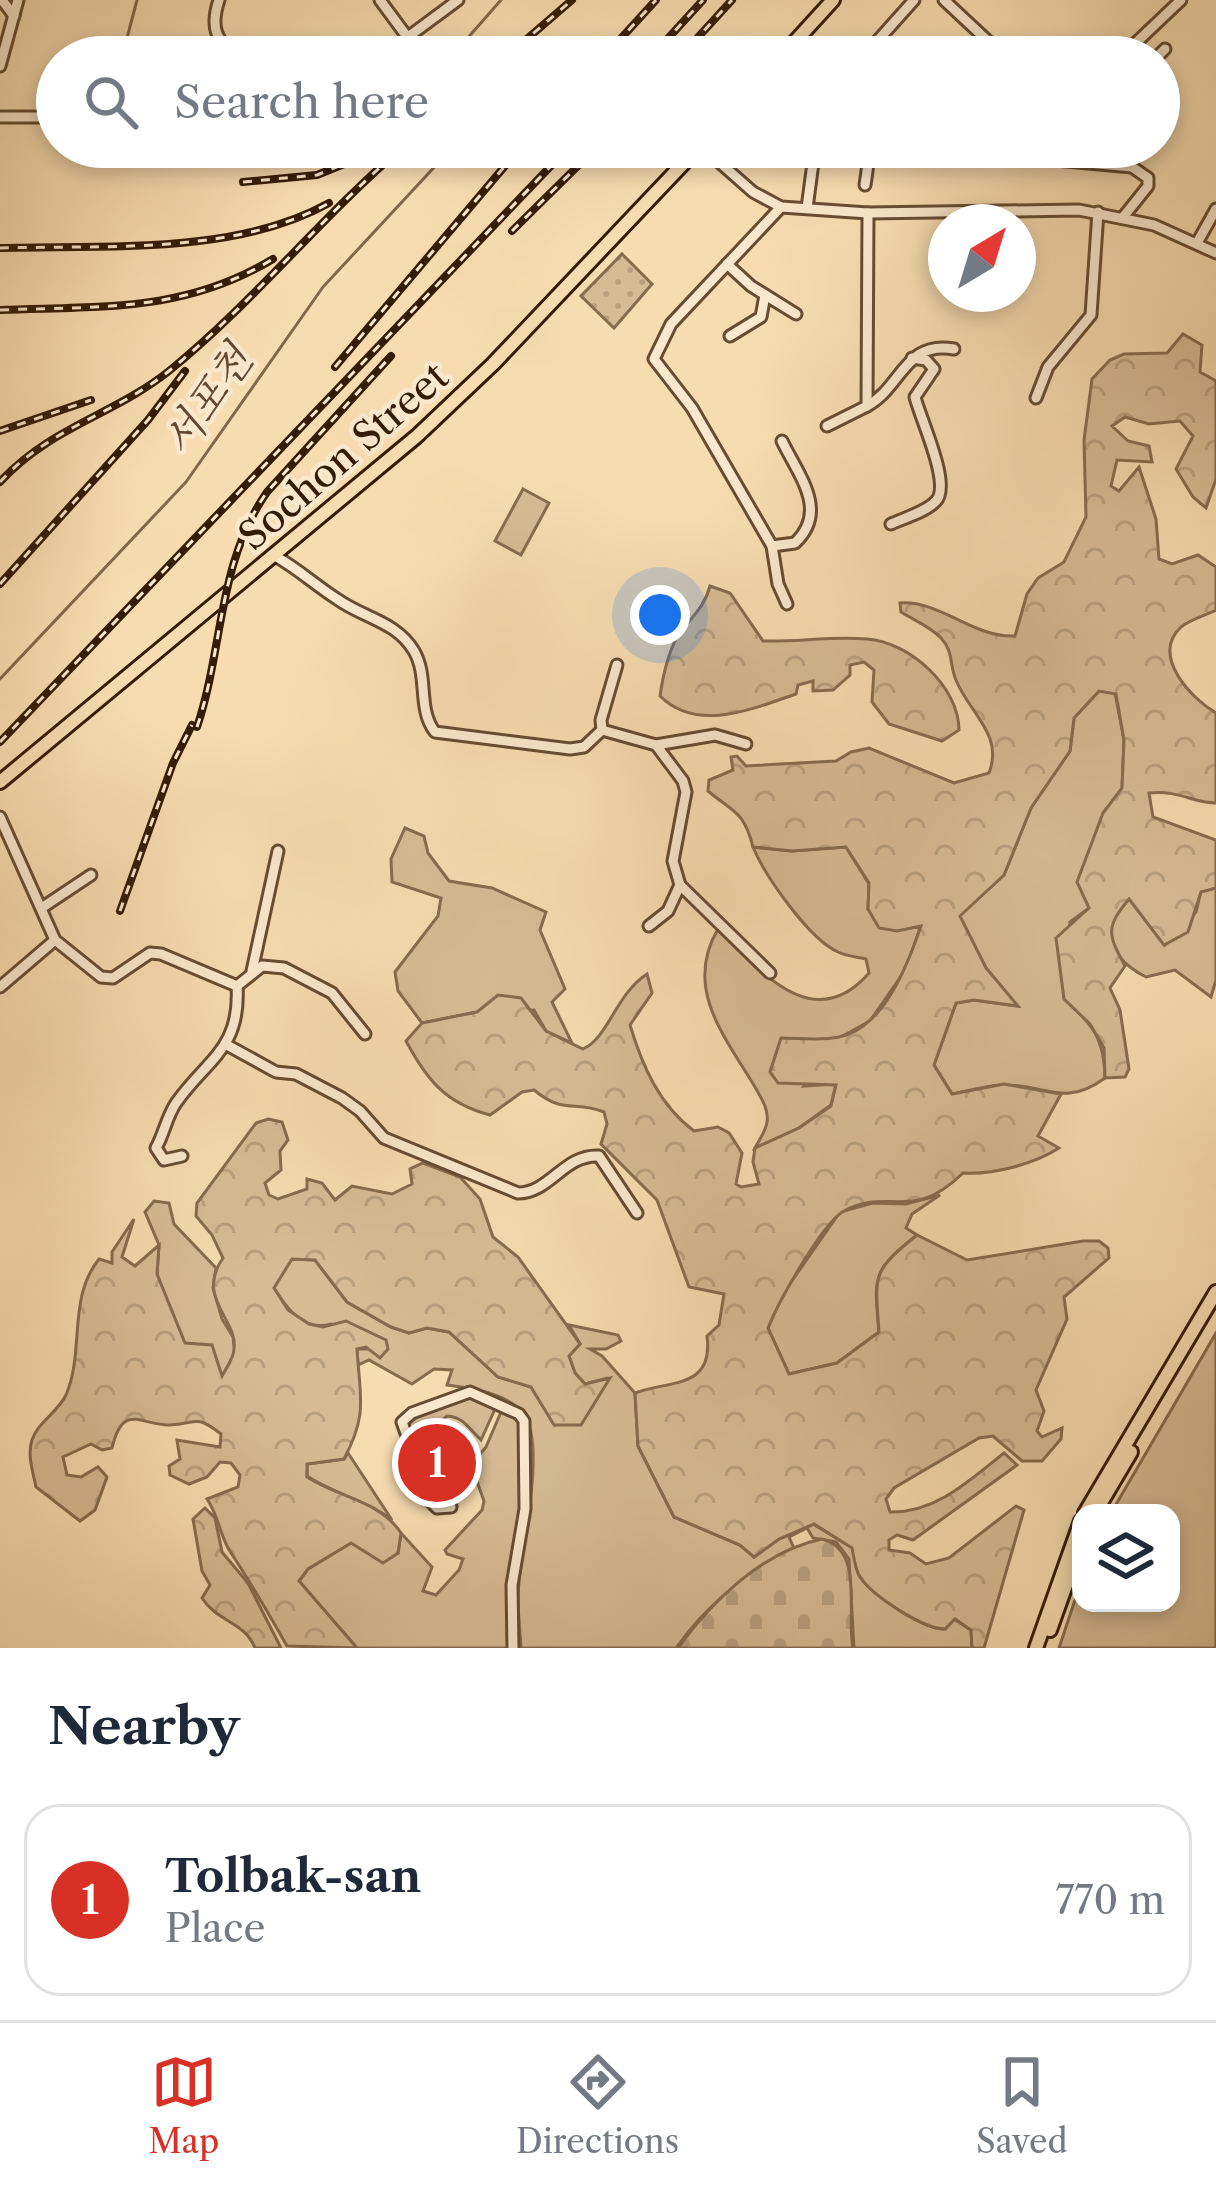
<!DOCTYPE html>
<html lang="en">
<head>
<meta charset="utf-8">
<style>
	:root { --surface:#fff; --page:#f6f6f7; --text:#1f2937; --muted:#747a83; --line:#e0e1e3; --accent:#d93025 }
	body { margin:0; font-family:"Libre Caslon Text","Noto Serif KR",serif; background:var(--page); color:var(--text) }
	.controls { position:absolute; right:36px; bottom:36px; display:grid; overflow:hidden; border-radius:24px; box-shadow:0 6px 18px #0003 }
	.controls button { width:108px; height:108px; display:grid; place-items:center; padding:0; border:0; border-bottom:3px solid var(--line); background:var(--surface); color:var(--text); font:60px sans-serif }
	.compass { position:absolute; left:928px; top:204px; width:108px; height:108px; border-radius:50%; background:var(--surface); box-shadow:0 6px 18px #0003; rotate:38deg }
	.you { position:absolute; left:660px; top:615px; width:42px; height:42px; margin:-30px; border:9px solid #fff; border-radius:50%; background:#1a73e8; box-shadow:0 0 0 18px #1a73e833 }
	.badge { display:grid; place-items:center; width:78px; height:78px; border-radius:50%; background:var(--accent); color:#fff; font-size:39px; font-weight:700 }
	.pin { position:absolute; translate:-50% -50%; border:6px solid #fff; box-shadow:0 3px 12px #0006 }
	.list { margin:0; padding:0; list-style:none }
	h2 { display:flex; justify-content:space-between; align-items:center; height:156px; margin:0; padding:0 48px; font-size:51px }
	h2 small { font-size:39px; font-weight:400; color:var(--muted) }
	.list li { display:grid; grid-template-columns:78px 1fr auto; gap:36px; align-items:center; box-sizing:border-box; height:192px; margin:0 24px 24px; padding:0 24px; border:3px solid var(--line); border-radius:36px }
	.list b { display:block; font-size:45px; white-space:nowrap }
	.list p { margin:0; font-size:39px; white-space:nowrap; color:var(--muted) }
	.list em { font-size:39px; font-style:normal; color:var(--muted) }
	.icon { flex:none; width:66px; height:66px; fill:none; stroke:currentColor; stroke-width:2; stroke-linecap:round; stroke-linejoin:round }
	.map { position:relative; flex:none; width:1216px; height:1648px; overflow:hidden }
	.search { position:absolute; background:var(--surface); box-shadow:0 6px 18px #0003; left:36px; right:36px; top:36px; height:132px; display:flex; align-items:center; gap:30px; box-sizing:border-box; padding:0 42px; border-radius:66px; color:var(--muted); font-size:45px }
	.sheet { height:372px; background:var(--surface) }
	nav { display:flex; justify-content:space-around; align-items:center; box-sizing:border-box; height:168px; border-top:3px solid var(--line); background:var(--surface); font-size:33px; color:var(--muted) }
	nav a { display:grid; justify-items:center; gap:6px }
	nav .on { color:var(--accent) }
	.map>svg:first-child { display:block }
	.grass { fill:#d6bb94; stroke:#866c4d; stroke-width:3 }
	.forest { fill:url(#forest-crowns); stroke:#866c4d; stroke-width:3 }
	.cemetery { fill:url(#cemetery-stones); stroke:#866c4d; stroke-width:3 }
	.park { fill:url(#park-dots); stroke:#866c4d; stroke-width:3 }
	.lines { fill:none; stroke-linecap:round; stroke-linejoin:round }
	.stream { stroke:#82684a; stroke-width:3 }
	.minor-casing { stroke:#664c31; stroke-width:15 }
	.major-casing { stroke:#351c06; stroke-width:18 }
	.minor { stroke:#fae8cc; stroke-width:9 }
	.major { stroke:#f7dcb1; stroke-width:12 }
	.rail-casing { stroke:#351c06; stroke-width:8 }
	.rail { stroke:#fae8cc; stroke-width:3; stroke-dasharray:9; stroke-linecap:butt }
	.labels { text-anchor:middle; stroke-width:9; stroke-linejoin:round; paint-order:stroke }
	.street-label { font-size:39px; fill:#351c06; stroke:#fae8cc }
	.water-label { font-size:42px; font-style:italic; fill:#62482e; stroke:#fae8cc }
</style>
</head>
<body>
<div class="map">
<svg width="1216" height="1648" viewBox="0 0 1216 1648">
	<defs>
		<pattern id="forest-crowns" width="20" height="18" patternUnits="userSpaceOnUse" patternTransform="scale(3)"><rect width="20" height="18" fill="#d6bb94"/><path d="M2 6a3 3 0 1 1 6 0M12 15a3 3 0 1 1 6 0" fill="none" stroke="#b8a07e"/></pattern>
		<pattern id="cemetery-stones" width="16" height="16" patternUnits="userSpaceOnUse" patternTransform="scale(3)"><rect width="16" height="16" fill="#d6bb94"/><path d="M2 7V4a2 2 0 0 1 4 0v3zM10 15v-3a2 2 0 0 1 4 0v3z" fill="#b8a07e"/></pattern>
		<pattern id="park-dots" width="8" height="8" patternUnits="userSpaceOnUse" patternTransform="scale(3)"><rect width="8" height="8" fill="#d6bb94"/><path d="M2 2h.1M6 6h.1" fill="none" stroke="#b8a07e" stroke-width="1.8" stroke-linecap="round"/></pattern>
	</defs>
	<rect width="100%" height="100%" fill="#f7dcb1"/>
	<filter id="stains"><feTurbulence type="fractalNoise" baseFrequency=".00167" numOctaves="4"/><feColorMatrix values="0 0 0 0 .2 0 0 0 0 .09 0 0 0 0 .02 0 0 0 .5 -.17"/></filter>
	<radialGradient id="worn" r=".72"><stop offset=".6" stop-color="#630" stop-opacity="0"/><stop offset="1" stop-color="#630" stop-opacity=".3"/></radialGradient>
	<!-- grass -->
	<g class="grass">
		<polygon points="523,489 549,503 521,555 495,541"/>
		<path d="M1099,691L1115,693L1124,740L1122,789L1103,813L1089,908L1070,922L1064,998C1093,1026 1104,1037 1105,1078C1063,1109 1044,1083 1001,1085C985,1086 968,1091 952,1094L934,1065L956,1003L974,1000L1017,1006L986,968L959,916L1004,875L1031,808L1070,751L1074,718Z"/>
		<polygon points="405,828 424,836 428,853 449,881 492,888 546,912 540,930 565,989 552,1002 572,1043 546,1031 534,1010 477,1012 422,1023 398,991 395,972 438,916 441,898 392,882 391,859"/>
		<path d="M753,847L792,851L846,847L869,884L868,909L921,925L906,969L870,1021L841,1037L804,1086L836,1084L831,1105L799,1128L755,1148C759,1140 766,1131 767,1122C769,1109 761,1098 755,1087C725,1037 683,988 718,929C761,971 813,1037 869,973L866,959C857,957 846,956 838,952C809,939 765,876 753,847Z"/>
		<path d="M1216,888V980L1211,997L1175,970L1146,977C1128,968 1103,948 1111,923C1114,915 1124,905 1129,898L1165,945L1196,912L1201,891Z"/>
		<path d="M940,1195L912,1214L906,1228L917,1235C871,1272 874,1276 879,1332L837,1363L789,1374L768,1328L782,1295L840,1212L873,1203L906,1204Z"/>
		<polygon points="154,1201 169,1203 174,1224 216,1268 213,1288 222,1319 233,1337 235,1353 221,1378 185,1344 170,1311 157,1274 159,1245 145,1212"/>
		<path d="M292,1259L315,1260L347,1302L391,1327L409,1333L427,1328L449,1332L498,1377L531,1387L555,1425L608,1378L585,1384L575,1373L569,1356L580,1344L569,1325L618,1335L621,1341L606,1349H590L602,1356L635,1393L638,1446L674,1517L740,1545L754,1557L779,1539L813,1524L853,1548C855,1558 855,1569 860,1577C873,1596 923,1629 945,1629L954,1619L971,1630L972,1648H854L849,1559L836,1542L813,1538L807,1528L789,1537L794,1548C746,1574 708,1603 676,1648H521C520,1627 516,1603 519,1582C522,1546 546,1444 524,1415C509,1393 471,1388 447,1385L452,1370L434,1369L412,1384L369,1360L358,1365L357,1349H388L331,1324C304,1332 287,1309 274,1288L280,1273Z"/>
		<polygon points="1216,1333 1216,1648 1059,1648 1081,1582 1081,1603 1171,1603 1171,1513 1111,1513"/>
		<path d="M467,1396L495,1409L481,1440C469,1429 464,1417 447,1416L424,1436L408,1433L406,1422L409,1417Z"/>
		<polygon points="501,1412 521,1421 520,1516 509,1648 357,1648 299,1581 308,1569 351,1543 398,1553 401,1533 432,1567 423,1591 436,1595 459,1570 463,1559 447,1554 445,1550 482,1510 484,1501 471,1465 486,1447"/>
		<path d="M348,1453L392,1520C366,1500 334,1494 307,1476V1464L344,1459Z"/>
	</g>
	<!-- forest -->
	<g class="forest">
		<path d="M1183,334L1202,345L1200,372L1216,381V479L1206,508L1193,497L1176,469L1193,436L1180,421L1149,424L1125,417L1112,426L1128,441L1149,446L1152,462L1117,460L1111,486L1119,491L1139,467L1156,519L1159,559L1172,564L1198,555L1216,567V610C1206,615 1189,620 1181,627C1150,656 1192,699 1216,713V803C1192,803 1180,790 1149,793L1153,817L1216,840V888L1201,892L1188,932L1164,945L1129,899C1105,928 1108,934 1125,966L1110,988L1120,1010L1129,1069L1125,1077L1105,1078L1104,1048L1090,1024L1064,999L1056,938L1089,908L1077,882L1103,813L1122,788L1124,740L1116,694L1099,691L1074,718L1070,751L1031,808L1004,875L960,916L986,968L1018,1006L974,1000L956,1003L934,1065L952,1094L1004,1084L1061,1094L1038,1136L1059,1148C1034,1164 993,1175 963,1173C911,1224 890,1186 844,1211C822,1223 778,1303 768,1328L789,1374L837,1363L879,1332C875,1275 871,1272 917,1235L967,1260L1083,1241H1099L1108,1248L1109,1258L1064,1297L1067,1319L1036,1390L1044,1411L1037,1431L1042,1437L1062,1428L1061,1439L1042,1461H1022L993,1436L979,1438L894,1488L886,1499L890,1512C936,1513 970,1480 1004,1453L1017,1465L913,1540L897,1535L889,1540V1550L910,1553L926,1564L949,1558L1016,1506L1024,1510L984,1648H972L971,1630L955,1619L945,1629C923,1629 873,1596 860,1577C855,1569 854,1558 852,1548L814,1524L779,1539L754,1557L740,1545L674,1517L638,1446L635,1393C670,1380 714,1389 707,1336L719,1325L724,1294L689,1287L657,1200L601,1144L607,1124L604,1112C574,1100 564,1115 534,1090L522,1092L490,1115C445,1103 427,1080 406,1041L422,1023L477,1012L498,995L521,998L546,1031L583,1049C609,1037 615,995 647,974L652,993L630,1025C642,1065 659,1105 694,1131L718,1127L729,1133L742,1153L736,1184L741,1187L759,1184L753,1162L755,1148L799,1128L831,1106L836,1085L778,1083L770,1072L781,1038C799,1038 821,1041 839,1037C884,1028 908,964 921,926L897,931L879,928L868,909L869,883L846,847L792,851L753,847C744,811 734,813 708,791L709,780L733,770L731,757L737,756L746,766L836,761L851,752L869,748L954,783L989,773C1004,734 969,713 956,680C949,664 954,652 941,638C931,627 914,620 901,612L900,603C940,600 973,638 1015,636L1027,594L1038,578L1064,562L1086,517L1084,440L1092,379L1110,360L1124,354L1167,353Z"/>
		<path d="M710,586L730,593L763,641C797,642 832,636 867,639C910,642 959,687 959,730L942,741L889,724L872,702L874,670L864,662L850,665V675L833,690L813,691V681L798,685L796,694C752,709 697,733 660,696C663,675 667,656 677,637C689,619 704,609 710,586Z"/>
		<path d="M268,1119L282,1122L288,1140L280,1151L281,1170L265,1183L269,1195L278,1199L307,1189V1179L322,1183L335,1200L352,1186L392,1194L412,1184L410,1169L423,1163L460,1177L480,1199L493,1237L518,1257L580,1344L569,1356L575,1373L585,1384L610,1378L581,1425H554L531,1387L498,1377L449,1332L427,1328L409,1333L391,1327L347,1302L315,1260L292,1259L274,1288L288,1310L309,1324L323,1327L346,1321L386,1340L388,1349L380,1358L366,1347L357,1349C360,1398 368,1414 344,1459L307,1464V1477C339,1498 379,1500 401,1533L398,1553L383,1563L351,1543L308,1569L299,1581L357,1648L287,1646C269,1614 251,1583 231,1553C220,1537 219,1516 207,1499L238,1487L240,1475L231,1463L220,1462L207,1477L189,1484L170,1475L169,1466L180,1459L177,1440L220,1447L221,1434C194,1413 198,1424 169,1425C140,1425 123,1402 112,1448L102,1450L91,1444L63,1457L67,1475L81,1477L98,1467L107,1477L95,1510L80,1521L36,1487C33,1472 27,1455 32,1440C37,1423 58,1412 66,1395C85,1351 67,1299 99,1259L112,1263V1252L134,1219L122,1257L135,1266L159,1245L157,1274L185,1343L212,1345L222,1376C227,1367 234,1358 234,1349C238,1319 195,1298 223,1258L212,1235L196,1216L197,1203L256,1123Z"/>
		<path d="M205,1508L215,1518L222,1552L248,1583L281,1648H255C244,1621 217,1622 202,1598L210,1585L202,1571L193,1519Z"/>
	</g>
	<!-- cemetery -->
	<path class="cemetery" d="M822,1539C865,1549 846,1615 853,1648H678C712,1601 763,1551 822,1539Z"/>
	<!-- park -->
	<polygon class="park" points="622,254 652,284 614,328 581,296"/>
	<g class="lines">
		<!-- stream -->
		<g class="stream">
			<polyline points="122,57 137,0"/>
			<polyline points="451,57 501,0"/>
			<polyline points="132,147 141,147"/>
			<polyline points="0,679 186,482 323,287 453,147"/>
		</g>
		<!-- minor casing -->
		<g class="minor-casing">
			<g id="minor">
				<polyline points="2,0 14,16"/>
				<path d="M219,0C210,27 215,43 241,57"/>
				<polyline points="380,0 408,38"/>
				<polyline points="944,0 1005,57"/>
				<polyline points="381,57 458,0"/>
				<polyline points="863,57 914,0"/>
				<polyline points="1121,57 1181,0"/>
				<polyline points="1157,57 1165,49"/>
				<polyline points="0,66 18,0"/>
				<polyline points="0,117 57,117"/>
				<polyline points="702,147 753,192 781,207 868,213 1079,210 1154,225 1216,253"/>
				<polyline points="911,147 950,160 972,148"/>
				<polyline points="968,152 1132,167 1148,178 1148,186 1124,216"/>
				<polyline points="865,185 869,157 878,147"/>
				<path d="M781,207L671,324L654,359L692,408L772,546L795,543C829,511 799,476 782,441"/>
				<polyline points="807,208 815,148"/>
				<polyline points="1197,243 1216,209"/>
				<polyline points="727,264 751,286 796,314"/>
				<polyline points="730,336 761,317 765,295"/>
				<polyline points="1036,398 1048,367 1091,315 1098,212"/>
				<path d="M867,406C901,388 905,340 954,349"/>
				<polyline points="827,426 867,406 868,213"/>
				<path d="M891,524C904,518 926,512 936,501C952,485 920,418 915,397L934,369L926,360L912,358"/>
				<polyline points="772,546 778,584 787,604"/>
				<path d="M275,556C297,568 315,585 337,599C363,618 396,621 414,651C429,677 417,709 435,732L570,749L584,747L602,730L656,745L683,781L686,792L673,861L680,885L668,911L649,926"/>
				<polyline points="602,730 601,720 617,665"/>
				<polyline points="656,745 715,735 746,744"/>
				<path d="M0,817L55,940L101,977L113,978L150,953L161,954L237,986C241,1049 207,1059 176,1103C167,1116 164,1134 156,1148L164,1160L182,1156"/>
				<polyline points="680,885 770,973"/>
				<polyline points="43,907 91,875"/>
				<polyline points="252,971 278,851"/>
				<polyline points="237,986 262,966 284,968 332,993 365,1034"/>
				<polyline points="0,987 55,940"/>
				<path d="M227,1045L276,1072L296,1074L342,1098L360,1111L384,1138L518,1193C550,1193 564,1154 599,1156L637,1213"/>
				<polyline points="451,1507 437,1508 419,1490 413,1453 402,1422 412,1413 470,1392 519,1414 524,1421 525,1509 512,1585 513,1648"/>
			</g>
		</g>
		<!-- major casing -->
		<g class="major-casing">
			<g id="major">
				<polyline points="781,57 833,0"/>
				<polyline points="0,782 417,436 493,364 699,147"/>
				<polyline points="1085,1513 1216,1292"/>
				<polyline points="1095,1513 1131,1452"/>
				<polyline points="1050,1630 1081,1543"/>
				<polyline points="1036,1648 1081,1521"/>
			</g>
		</g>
		<!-- minor -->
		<use href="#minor" class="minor"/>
		<!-- major -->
		<use href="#major" class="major"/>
		<!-- rail casing -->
		<g class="rail-casing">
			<g id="rail">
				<polyline points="506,57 572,0"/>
				<polyline points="604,57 656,0"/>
				<polyline points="651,57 703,0"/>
				<polyline points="680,57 732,0"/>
				<polyline points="243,182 317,175 386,147"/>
				<polyline points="512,231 597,147"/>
				<path d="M0,248C105,245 236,255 329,203"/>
				<path d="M0,310C100,306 184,313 273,259"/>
				<polyline points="335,367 521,147"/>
				<polyline points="0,431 91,400"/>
				<path d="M0,482C50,427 114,415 169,371C253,303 321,217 403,147"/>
				<polyline points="0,584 148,420 185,371"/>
				<path d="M197,727C224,646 217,564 267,492L391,356"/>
				<polyline points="0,742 569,147"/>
				<polyline points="120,911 173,763 192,725"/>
			</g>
		</g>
		<!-- rail -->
		<use href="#rail" class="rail"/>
	</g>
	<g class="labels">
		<!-- street labels -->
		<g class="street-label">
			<text transform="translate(343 456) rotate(-41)" y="14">Sochon Street</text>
		</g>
		<!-- water labels -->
		<g class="water-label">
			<text transform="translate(207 400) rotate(-55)" y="15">서포천</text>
		</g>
	</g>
	<rect width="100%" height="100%" filter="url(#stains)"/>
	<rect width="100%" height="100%" fill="url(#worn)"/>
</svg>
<div class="controls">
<button><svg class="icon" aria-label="layers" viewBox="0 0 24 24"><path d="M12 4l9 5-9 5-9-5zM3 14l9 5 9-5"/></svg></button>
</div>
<svg class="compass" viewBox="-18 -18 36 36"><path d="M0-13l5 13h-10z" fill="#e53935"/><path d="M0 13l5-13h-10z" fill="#747a83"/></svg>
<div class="you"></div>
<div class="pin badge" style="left:437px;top:1463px">1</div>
<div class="search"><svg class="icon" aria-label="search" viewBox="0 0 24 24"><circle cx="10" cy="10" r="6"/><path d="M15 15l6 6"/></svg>Search here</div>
</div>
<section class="sheet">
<h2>Nearby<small></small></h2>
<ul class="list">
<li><span class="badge">1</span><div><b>Tolbak-san</b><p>Place</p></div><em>770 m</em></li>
</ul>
</section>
<nav>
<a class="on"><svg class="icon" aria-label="map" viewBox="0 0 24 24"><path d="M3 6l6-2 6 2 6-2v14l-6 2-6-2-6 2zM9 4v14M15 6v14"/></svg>Map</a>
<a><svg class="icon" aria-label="directions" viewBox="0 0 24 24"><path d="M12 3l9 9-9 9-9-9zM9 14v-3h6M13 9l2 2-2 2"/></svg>Directions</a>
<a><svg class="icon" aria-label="saved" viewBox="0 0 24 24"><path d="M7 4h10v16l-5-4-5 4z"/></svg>Saved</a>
</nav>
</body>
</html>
